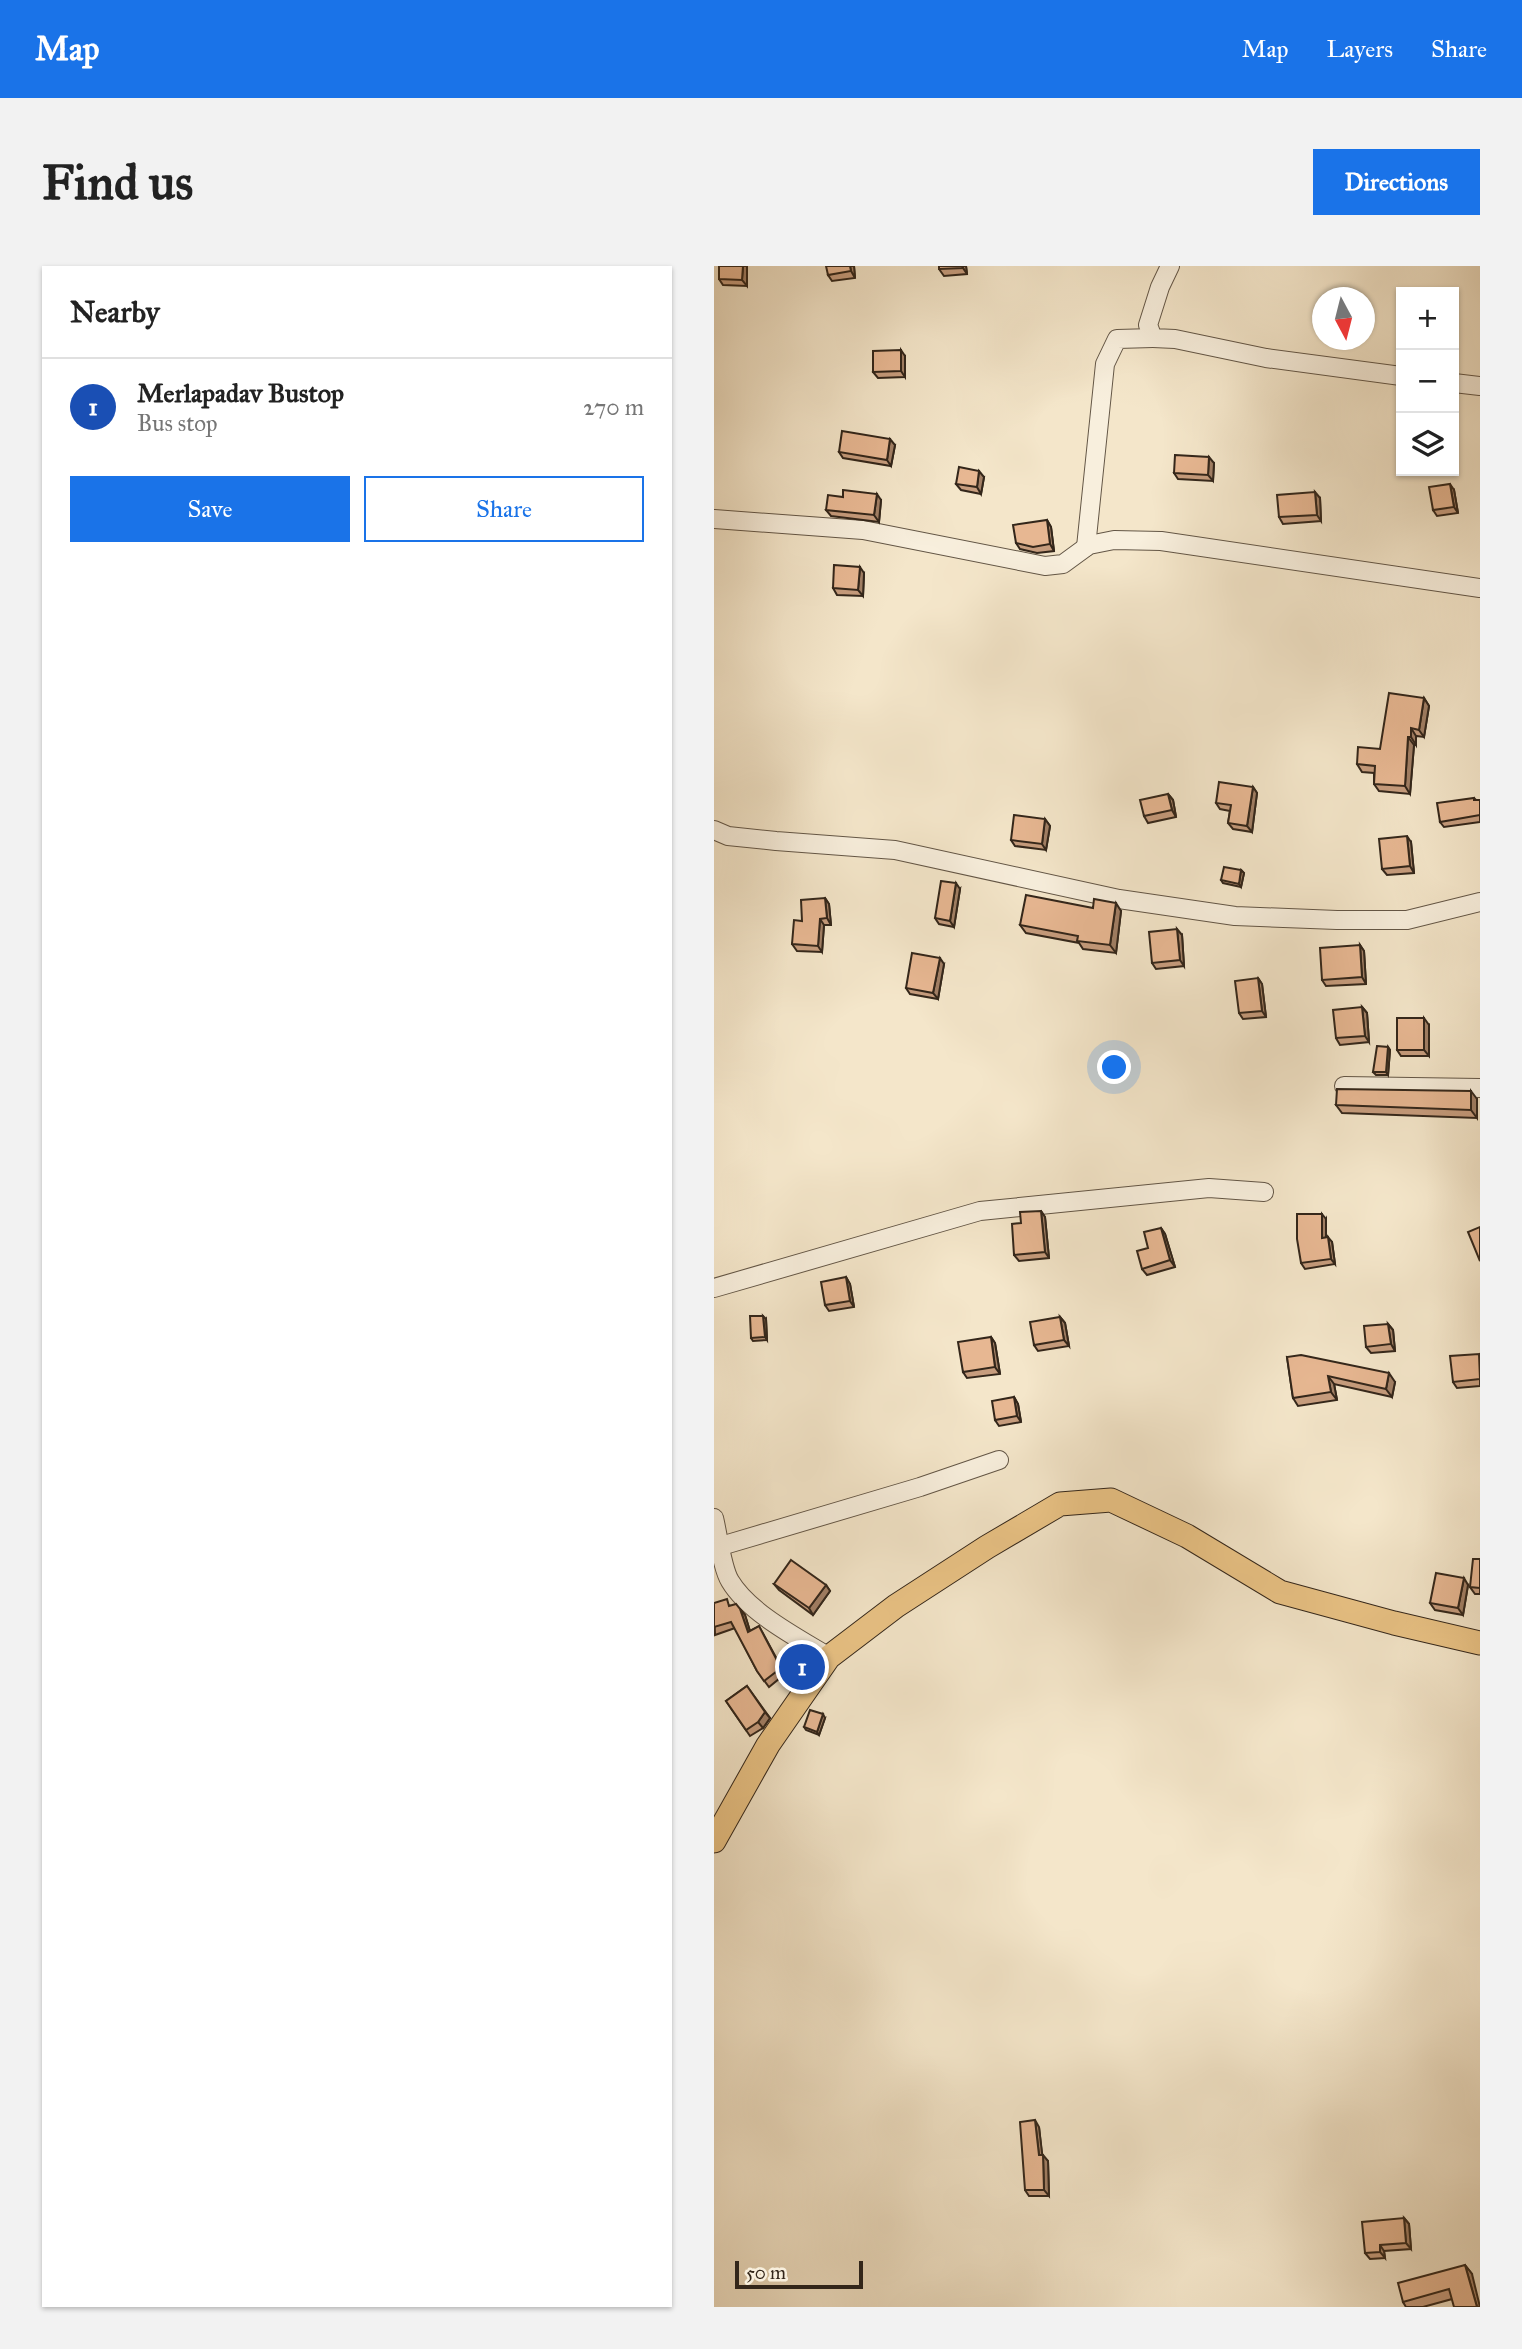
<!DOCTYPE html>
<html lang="en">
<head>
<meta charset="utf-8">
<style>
	:root { --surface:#fff; --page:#f2f2f2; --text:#222; --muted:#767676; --line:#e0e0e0; --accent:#1a73e8 }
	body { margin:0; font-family:"IM FELL Great Primer",serif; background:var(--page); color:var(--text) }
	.controls { position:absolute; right:21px; top:21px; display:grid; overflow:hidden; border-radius:0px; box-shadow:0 2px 5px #0004 }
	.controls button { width:63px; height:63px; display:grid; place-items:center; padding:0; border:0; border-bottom:2px solid var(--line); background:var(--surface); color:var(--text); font:35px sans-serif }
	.compass { position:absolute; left:598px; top:21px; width:63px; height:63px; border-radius:50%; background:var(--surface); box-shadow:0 2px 5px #0004; rotate:173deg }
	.scale { position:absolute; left:21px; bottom:18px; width:128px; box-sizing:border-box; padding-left:7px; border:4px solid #33261a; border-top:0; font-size:19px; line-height:24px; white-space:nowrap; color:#33261a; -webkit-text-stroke:5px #f8efdd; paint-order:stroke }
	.you { position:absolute; left:401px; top:802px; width:24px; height:24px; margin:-18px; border:5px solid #fff; border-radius:50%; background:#1a73e8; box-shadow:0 0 0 10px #1a73e833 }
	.badge { display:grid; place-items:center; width:46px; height:46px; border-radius:50%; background:var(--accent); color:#fff; font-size:23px; font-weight:700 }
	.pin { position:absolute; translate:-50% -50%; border:4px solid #fff; box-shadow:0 2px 7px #0006 }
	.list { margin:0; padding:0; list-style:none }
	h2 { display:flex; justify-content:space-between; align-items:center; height:91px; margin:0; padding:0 28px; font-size:30px }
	h2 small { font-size:23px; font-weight:400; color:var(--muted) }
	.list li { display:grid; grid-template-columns:46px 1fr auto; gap:21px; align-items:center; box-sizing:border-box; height:98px; padding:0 28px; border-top:2px solid var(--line) }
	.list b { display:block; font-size:26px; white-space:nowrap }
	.list p { margin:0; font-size:23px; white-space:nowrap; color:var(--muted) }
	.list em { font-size:23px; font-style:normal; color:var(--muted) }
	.actions { display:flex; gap:14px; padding:21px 28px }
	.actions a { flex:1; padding:16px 0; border:2px solid var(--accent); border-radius:0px; text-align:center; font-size:24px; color:var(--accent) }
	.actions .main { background:var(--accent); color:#fff }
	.icon { flex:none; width:38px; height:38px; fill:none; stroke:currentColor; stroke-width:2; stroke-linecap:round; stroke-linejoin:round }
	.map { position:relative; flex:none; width:766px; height:2041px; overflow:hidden; border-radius:0px }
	header { display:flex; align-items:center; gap:42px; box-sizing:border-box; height:98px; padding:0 35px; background:var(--accent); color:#fff }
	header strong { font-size:33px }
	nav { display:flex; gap:38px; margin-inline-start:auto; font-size:24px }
	.intro { display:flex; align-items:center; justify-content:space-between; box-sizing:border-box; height:168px; padding:0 42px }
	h1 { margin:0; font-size:49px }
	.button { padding:18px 32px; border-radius:0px; background:var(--accent); color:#fff; font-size:24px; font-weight:700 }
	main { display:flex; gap:42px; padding:0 42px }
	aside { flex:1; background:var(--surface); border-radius:0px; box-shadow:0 2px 5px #0004 }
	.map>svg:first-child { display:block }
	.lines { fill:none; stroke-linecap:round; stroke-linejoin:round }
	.minor-casing { stroke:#635646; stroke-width:20 }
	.major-casing { stroke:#33261a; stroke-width:25 }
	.minor { stroke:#f8efdd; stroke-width:18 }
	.major { stroke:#eac385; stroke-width:23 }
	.wall { fill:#c79d7e; stroke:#33261a; stroke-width:2 }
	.shaded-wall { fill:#a28066; stroke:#33261a; stroke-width:2 }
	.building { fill:#e7b792; stroke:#33261a; stroke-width:2 }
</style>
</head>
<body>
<header>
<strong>Map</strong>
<nav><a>Map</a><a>Layers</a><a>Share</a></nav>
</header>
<div class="intro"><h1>Find us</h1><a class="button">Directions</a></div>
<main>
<aside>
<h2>Nearby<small></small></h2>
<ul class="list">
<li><span class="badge" style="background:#1a4fb4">1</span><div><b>Merlapadav Bustop</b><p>Bus stop</p></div><em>270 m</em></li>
</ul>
<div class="actions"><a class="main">Save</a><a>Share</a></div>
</aside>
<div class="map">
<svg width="766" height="2041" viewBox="0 0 766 2041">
	<rect width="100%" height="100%" fill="#f4e6ca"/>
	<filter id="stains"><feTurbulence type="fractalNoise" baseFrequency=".00286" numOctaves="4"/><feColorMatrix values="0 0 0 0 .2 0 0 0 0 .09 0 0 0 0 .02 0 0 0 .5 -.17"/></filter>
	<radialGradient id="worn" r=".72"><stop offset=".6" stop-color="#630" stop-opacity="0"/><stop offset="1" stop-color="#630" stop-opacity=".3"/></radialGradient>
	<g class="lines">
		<!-- minor casing -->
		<g class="minor-casing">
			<g id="minor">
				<polyline points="456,0 446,21 434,59 439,72 461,73 552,92 687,110"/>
				<polyline points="740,117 766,120"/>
				<polyline points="0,253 149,264 331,300 349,298 375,279 400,274 447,275 766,322"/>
				<polyline points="372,281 391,98 403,73 439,72"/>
				<polyline points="0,564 14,570 62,575 181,584 405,633 521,650 623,654 693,654 766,636"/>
				<polyline points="630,820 766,822"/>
				<polyline points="0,1022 266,945 495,922 550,926"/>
				<path d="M0,1252C4,1268 8,1302 16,1315C35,1347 84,1372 115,1391"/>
				<polyline points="7,1280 206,1221 285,1194"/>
			</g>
		</g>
		<!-- major casing -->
		<g class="major-casing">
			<polyline id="major" points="0,1575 54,1479 115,1391 182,1340 273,1281 346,1238 397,1234 473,1270 566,1326 680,1357 766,1377"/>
		</g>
		<!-- minor -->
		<use href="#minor" class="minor"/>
		<!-- major -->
		<use href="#major" class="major"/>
	</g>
	<!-- wall -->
	<g class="wall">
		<polygon points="5,0 33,0 33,20 9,19 5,13"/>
		<polygon points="140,0 141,12 118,15 114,9"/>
		<polygon points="225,0 252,0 253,8 230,10 225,3"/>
		<polygon points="191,90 191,111 164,112 159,106"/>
		<polygon points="181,179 177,200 129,192 125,186"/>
		<polygon points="500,197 499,215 464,213 460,207"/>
		<polygon points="270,211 267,228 247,224 242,218"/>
		<polygon points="740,224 744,247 723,250 719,244"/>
		<polygon points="606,232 607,255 569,258 565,251"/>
		<polygon points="167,234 165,256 117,250 112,244"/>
		<polygon points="333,254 337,261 340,285 323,287 306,283 302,277"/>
		<polygon points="150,307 149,330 123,329 119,322"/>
		<polygon points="710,432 715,440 710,471 702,470 702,479 700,479 696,528 665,525 660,518 660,507 648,506 643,498 666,483"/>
		<polygon points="539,521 543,527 538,566 519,563 514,557 516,545 506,543 502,537"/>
		<polygon points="454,528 459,534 462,551 434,557 430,550"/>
		<polygon points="760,532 762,534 766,534 766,556 730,561 726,556"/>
		<polygon points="331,553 336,560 332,584 301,580 297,574"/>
		<polygon points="697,576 700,607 673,609 668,603"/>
		<polygon points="527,604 530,607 527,621 509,617 507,614"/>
		<polygon points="246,623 240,661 225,658 221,652"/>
		<polygon points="111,632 115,638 117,659 110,659 108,686 83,685 78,678 88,655"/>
		<polygon points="379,642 407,645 402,687 369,683 365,677 312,667 306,659"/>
		<polygon points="468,669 470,700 442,703 438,697"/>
		<polygon points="646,679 650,685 652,718 612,720 608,714"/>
		<polygon points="230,698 224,733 196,728 192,722"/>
		<polygon points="544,712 548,718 552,751 529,753 525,747"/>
		<polygon points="648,741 653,747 655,776 626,779 622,772"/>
		<polygon points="715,759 715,790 687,790 683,784"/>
		<polygon points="674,781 676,784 674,809 662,809 659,806"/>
		<polygon points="763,833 763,852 628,847 622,839"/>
		<polygon points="327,945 331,951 335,992 305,995 300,989 307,957"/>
		<polygon points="612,953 612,971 618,976 621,998 591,1003 587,997"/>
		<polygon points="447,962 451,968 461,1001 433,1009 428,1003 434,982"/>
		<polygon points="132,1011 136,1018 140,1041 115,1045 111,1039"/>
		<polygon points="346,1051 351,1057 355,1080 324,1085 320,1079"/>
		<polygon points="52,1053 53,1074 39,1075 37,1072"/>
		<polygon points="674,1058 679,1064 681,1085 657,1087 652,1081"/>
		<polygon points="277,1071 281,1077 286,1108 253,1112 249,1106"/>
		<polygon points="766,1088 766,1120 743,1122 739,1116"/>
		<polygon points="573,1091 681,1116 678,1131 620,1118 623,1134 584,1140 579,1132"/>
		<polygon points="300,1131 304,1138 307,1156 285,1160 281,1154"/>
		<polygon points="766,1293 766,1328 761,1328 756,1321"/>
		<polygon points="60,1318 112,1319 116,1325 99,1349 65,1324"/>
		<polygon points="754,1319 749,1349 721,1344 716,1337"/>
		<polygon points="0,1337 18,1340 26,1343 31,1349 36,1365 45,1360 71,1408 55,1421 43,1405 21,1362 1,1369"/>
		<polygon points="33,1420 56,1452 49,1462 36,1470 12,1435"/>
		<polygon points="111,1452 105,1469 92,1464 90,1461"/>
		<polygon points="325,1861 328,1889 334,1895 335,1930 315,1930 311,1924"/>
		<polygon points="690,1952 695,1958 697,1983 670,1985 671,1992 656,1993 651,1987"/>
		<polygon points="751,1999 758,2008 738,2033 709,2041 692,2041 689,2036"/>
	</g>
	<!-- shaded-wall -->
	<g class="shaded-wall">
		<polygon points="29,0 33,0 33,20 28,14"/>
		<polygon points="136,0 140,0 141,12 137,5"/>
		<polygon points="248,0 252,0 253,8 249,2"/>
		<polygon points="187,84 191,90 191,111 187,105"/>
		<polygon points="176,173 181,179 177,200 173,194"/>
		<polygon points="495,191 500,197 499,215 494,209"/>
		<polygon points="265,205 270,211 267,228 263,221"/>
		<polygon points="736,218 740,224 744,247 740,241"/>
		<polygon points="601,226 606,232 607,255 603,249"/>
		<polygon points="163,228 167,234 165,256 160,249"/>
		<polygon points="333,254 337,261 340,285 336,278"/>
		<polygon points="146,301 150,307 149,330 144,324"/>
		<polygon points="710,432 715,440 710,471 705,464"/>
		<polygon points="697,462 702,470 702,479 697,471"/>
		<polygon points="694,471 700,479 696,528 691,520"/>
		<polygon points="539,521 543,527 538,566 533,560"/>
		<polygon points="454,528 459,534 462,551 458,544"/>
		<polygon points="331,553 336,560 332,584 328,578"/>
		<polygon points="693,570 697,576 700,607 696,600"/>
		<polygon points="527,604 530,607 527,621 525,618"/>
		<polygon points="242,617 246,623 240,661 236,655"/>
		<polygon points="111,632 115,638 117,659 113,652"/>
		<polygon points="402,637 407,645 402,687 396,679"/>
		<polygon points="106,653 110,659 108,686 104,680"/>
		<polygon points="463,663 468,669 470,700 466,694"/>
		<polygon points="646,679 650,685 652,718 648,711"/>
		<polygon points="226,692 230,698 224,733 219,727"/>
		<polygon points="544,712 548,718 552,751 548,745"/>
		<polygon points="648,741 653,747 655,776 651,770"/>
		<polygon points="710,752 715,759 715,790 710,784"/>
		<polygon points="674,781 676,784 674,809 672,806"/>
		<polygon points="757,825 763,833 763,852 757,844"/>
		<polygon points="327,945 331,951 335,992 331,986"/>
		<polygon points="608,948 612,953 612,977 608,972"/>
		<polygon points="447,962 451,968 461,1001 456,994"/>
		<polygon points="614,971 618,976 621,998 617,993"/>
		<polygon points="132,1011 136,1018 140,1041 136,1035"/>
		<polygon points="49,1050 52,1053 53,1074 51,1071"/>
		<polygon points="346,1051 351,1057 355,1080 350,1074"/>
		<polygon points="674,1058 679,1064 681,1085 677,1078"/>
		<polygon points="277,1071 281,1077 286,1108 281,1101"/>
		<polygon points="675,1107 681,1116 678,1131 672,1123"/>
		<polygon points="614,1110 620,1118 623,1134 617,1126"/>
		<polygon points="300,1131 304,1138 307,1156 303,1150"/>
		<polygon points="750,1312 754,1319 749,1349 744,1342"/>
		<polygon points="112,1319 116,1325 99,1349 95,1342"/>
		<polygon points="26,1343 31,1349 38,1372 34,1366"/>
		<polygon points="51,1446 56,1452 49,1462 44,1456"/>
		<polygon points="109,1448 111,1452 105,1469 103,1466"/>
		<polygon points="321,1854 325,1861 329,1895 325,1889"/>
		<polygon points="329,1889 334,1895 335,1930 330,1924"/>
		<polygon points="690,1952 695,1958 697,1983 692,1977"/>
		<polygon points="666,1979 670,1985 671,1992 666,1986"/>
		<polygon points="751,1999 758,2008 766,2041 763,2041"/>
	</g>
	<!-- building -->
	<g class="building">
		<polygon points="5,0 29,0 28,14 5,13"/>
		<polygon points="112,0 136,0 137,5 114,9"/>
		<polygon points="225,0 248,0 249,2 225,3"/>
		<polygon points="187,84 187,105 159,106 159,85"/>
		<polygon points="128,165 176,173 173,194 125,186"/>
		<polygon points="461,189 495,191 494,209 460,207"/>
		<polygon points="245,201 265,205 263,221 242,218"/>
		<polygon points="736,218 740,241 719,244 715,221"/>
		<polygon points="129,224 163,228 160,249 112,244 114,229 129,231"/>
		<polygon points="601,226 603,249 565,251 563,229"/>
		<polygon points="333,254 336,278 319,281 302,277 299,259"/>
		<polygon points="120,299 146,301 144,324 119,322"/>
		<polygon points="675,427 710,432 705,464 697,462 697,471 694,471 691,520 660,518 661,500 643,498 644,481 666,483"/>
		<polygon points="505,516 539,521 533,560 514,557 517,539 502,537"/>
		<polygon points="454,528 458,544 430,550 426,534"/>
		<polygon points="760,532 760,534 766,534 766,549 726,556 723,537"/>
		<polygon points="300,549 331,553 328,578 297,574"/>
		<polygon points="693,570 696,600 668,603 665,573"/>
		<polygon points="510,601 527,604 525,618 507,614"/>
		<polygon points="227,615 242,617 236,655 221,652"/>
		<polygon points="312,629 379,642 380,633 402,637 396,679 363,675 364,670 306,659"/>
		<polygon points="111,632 113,652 106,653 104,680 78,678 80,654 88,655 87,634"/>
		<polygon points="463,663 466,694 438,697 435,666"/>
		<polygon points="646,679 648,711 608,714 606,682"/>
		<polygon points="198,687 226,692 219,727 192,722"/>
		<polygon points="544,712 548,745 525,747 521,715"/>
		<polygon points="648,741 651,770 622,772 619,744"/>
		<rect x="683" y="752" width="27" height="32"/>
		<polygon points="663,780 674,781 672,806 659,806"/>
		<polygon points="623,823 757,825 757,844 622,839"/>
		<polygon points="327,945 331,986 300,989 298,958 307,957 306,946"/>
		<polygon points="583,948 608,948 608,972 614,971 617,993 587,997 583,973"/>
		<polygon points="766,961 766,995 754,966"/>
		<polygon points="447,962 456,994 428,1003 423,985 434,982 430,966"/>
		<polygon points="132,1011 136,1035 111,1039 107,1016"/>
		<polygon points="36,1050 49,1050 51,1071 37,1072"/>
		<polygon points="346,1051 350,1074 320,1079 316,1056"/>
		<polygon points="674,1058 677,1078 652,1081 650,1060"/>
		<polygon points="277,1071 281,1101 249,1106 244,1076"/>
		<polygon points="765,1088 766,1113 739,1116 736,1090"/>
		<polygon points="587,1089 675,1107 672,1123 614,1110 617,1126 579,1132 573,1091"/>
		<polygon points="300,1131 303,1150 281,1154 278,1135"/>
		<polygon points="759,1293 766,1293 766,1322 756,1321"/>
		<polygon points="77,1294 112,1319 95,1342 60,1318"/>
		<polygon points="722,1307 750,1312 744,1342 716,1337"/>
		<polygon points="13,1333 15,1340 22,1338 26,1343 34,1366 45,1360 67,1402 50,1415 43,1405 17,1356 0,1361 0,1337"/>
		<polygon points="33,1420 51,1446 44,1456 32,1464 12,1435"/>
		<polygon points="96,1444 109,1448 103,1466 90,1461"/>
		<polygon points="321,1854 325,1889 329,1889 330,1924 311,1924 306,1856"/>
		<polygon points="690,1952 692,1977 666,1979 666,1986 651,1987 648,1956"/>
		<polygon points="751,1999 763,2041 740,2041 735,2023 689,2036 684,2017"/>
	</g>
	<rect width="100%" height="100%" filter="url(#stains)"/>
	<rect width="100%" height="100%" fill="url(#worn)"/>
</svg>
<div class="controls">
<button>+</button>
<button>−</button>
<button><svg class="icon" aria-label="layers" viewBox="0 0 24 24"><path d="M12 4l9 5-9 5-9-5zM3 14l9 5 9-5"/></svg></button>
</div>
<svg class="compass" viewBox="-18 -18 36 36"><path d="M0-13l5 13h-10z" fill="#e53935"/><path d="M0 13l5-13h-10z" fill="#767676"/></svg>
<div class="scale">50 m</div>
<div class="you"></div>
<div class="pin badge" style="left:88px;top:1401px;background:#1a4fb4">1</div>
</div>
</main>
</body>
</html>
